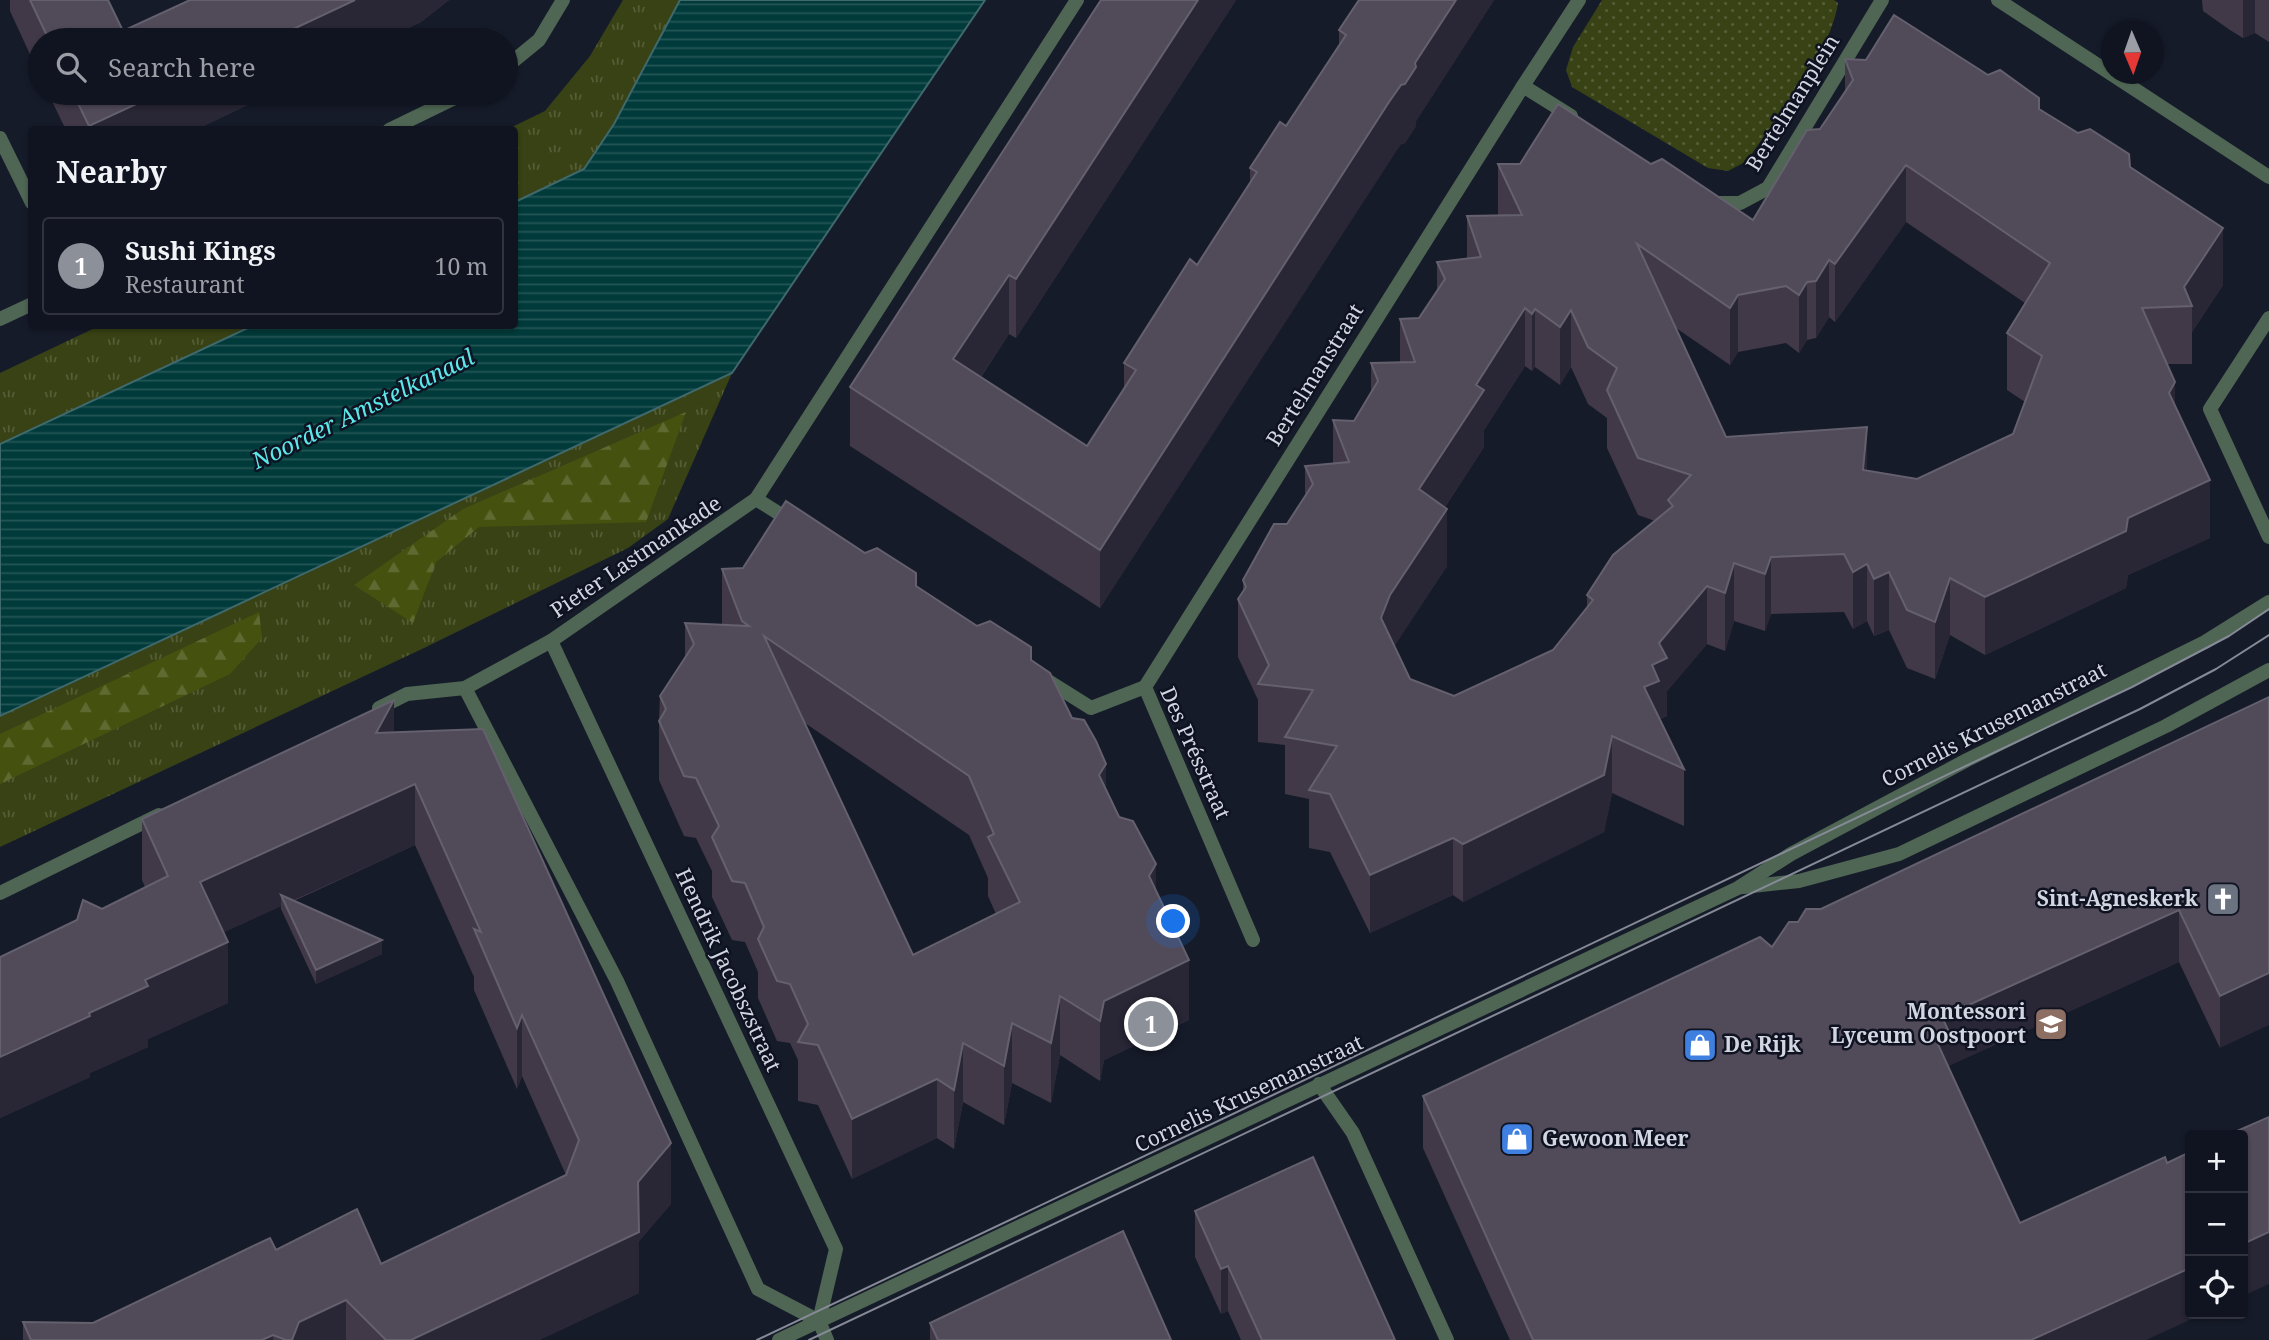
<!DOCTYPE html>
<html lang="en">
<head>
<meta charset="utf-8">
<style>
	:root { --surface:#101420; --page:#191d29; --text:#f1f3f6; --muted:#9c9ea5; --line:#30333e; --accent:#8c9099 }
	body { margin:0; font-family:"Noto Serif",serif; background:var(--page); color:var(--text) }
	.controls { position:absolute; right:21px; bottom:21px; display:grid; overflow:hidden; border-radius:7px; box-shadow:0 2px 5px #0004 }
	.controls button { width:63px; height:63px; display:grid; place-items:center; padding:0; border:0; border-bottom:2px solid var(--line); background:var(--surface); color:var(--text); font:35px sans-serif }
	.compass { position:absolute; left:2101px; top:21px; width:63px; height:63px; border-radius:50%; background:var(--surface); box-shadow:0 2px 5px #0004; rotate:178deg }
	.you { position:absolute; left:1174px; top:922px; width:24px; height:24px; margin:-18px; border:5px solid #fff; border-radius:50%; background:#1a73e8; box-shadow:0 0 0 10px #1a73e833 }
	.badge { display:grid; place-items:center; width:46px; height:46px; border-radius:50%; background:var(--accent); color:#fff; font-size:23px; font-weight:700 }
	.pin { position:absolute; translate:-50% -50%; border:4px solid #fff; box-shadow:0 2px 7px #0006 }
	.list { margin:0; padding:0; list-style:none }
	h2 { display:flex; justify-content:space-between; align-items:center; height:91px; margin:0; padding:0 28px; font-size:30px }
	h2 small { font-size:23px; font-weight:400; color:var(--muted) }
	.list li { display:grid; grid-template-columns:46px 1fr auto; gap:21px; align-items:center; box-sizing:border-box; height:98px; margin:0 14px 14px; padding:0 14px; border:2px solid var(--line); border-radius:7px }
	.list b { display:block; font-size:26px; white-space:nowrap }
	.list p { margin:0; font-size:23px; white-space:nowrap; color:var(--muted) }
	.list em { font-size:23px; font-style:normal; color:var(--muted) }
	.icon { flex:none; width:38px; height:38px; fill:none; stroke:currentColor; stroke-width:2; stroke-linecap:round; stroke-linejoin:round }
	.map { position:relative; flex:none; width:2269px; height:1340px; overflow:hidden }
	.search { position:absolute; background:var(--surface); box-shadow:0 2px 5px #0004; left:28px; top:28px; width:490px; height:77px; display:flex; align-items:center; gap:18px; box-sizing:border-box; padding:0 24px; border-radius:38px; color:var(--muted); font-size:26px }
	.panel { position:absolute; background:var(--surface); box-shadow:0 2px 5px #0004; left:28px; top:126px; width:490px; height:203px; border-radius:7px }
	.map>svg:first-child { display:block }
	.grass { fill:url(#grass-tufts) }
	.forest { fill:url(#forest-firs) }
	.park { fill:url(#park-dots) }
	.water { fill:url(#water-rules); stroke:#3f696c; stroke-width:2 }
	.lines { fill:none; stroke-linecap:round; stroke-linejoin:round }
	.minor { stroke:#4e6653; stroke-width:14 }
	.tertiary { stroke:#4e6653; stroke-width:14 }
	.tram { stroke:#858a96; stroke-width:2 }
	.wall { fill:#413948; fill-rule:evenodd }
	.shaded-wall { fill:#292635 }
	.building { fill:#514a59; stroke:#65606e; stroke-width:2; fill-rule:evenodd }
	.labels { text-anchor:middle; stroke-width:5; stroke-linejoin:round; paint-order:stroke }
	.street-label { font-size:21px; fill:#d2d6e1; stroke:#0e1221 }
	.poi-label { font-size:21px; font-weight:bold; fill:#d2d6e1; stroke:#0e1221; text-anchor:end }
	.water-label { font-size:23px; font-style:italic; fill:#5ce8ea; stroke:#0e1221 }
</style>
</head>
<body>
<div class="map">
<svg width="2269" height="1340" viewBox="0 0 2269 1340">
	<defs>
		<pattern id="grass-tufts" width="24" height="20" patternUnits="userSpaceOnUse" patternTransform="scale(1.75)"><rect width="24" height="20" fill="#384214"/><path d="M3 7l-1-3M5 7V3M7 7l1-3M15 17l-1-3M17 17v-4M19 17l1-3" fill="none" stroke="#545d36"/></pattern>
		<pattern id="forest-firs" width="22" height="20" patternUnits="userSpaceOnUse" patternTransform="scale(1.75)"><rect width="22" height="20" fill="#45520f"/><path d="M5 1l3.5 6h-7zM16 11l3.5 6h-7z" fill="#5f6a32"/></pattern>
		<pattern id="park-dots" width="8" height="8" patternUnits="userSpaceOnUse" patternTransform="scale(1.75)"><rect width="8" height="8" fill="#384214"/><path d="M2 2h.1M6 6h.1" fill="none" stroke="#545d36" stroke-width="1.8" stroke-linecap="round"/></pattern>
		<pattern id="water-rules" width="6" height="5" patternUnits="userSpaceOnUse" patternTransform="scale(1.75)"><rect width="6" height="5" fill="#003a3a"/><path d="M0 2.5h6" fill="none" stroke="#245656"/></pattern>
	</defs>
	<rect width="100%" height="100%" fill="#161b2a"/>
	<!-- grass -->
	<g class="grass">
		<polygon points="623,0 680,0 614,124 584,169 515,202 514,130 506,130 545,111 590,56"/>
		<polygon points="99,326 252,326 0,444 0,373"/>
		<polygon points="732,373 668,519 628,548 422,649 0,847 0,716"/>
	</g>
	<!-- forest -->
	<g class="forest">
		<polygon points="686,412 646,522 479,527 436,562 413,623 354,585 463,509"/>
		<polygon points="259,612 262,638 230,674 0,784 0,734"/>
	</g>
	<!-- park -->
	<path class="park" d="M1602,0H1834L1838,3C1830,55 1777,116 1747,161L1728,171L1708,168L1572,87L1566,70L1573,47Z"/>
	<!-- water -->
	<polygon class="water" points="680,0 985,0 732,373 0,716 0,444 252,326 514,326 515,202 584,169 614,124"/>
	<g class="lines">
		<!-- minor -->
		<g class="minor">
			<polyline points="506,67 539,40 563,0"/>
			<polyline points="1571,116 1523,86 1579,0"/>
			<polyline points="389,130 465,93"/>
			<polyline points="0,138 32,203"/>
			<polyline points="1710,203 1740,203 1768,188 1882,0"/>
			<polyline points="2269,318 2210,409 2269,537"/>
			<polyline points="0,319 32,304"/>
			<polyline points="756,499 794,523"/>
			<polyline points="551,641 836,1249 819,1321 827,1340"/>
			<polyline points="1040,676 1091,708 1145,687"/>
			<polyline points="1145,687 1523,86"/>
			<polyline points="1145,687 1253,940"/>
			<polyline points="465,688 617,981 758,1289 819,1321"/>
			<polyline points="379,708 407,694 465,688 551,641 756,499 1077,0"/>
			<polyline points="0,893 159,815"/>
			<polyline points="1319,1084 1353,1133 1447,1340"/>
		</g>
		<!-- tertiary -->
		<g class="tertiary">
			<polyline points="1998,0 2269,177"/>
			<polyline points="1743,887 1799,881 1899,854 2166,726 2269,670"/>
			<polyline points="779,1340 1738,888 1791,854 1967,760 2205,642 2269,602"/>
		</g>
		<!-- tram -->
		<g class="tram">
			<polyline points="757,1340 2132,687 2229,636 2269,609"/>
			<polyline points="809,1340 2140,709 2216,669 2269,635"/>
		</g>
	</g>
	<!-- wall -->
	<g class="wall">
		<polygon points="10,0 108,0 123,31 190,0 449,0 421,22 383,40 40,40 40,76 10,11"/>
		<polygon points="1101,0 1236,0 1016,338 1009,334 981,377 1087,446 1124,388 1124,363 1197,265 1250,183 1250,168 1286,126 1339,45 1339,30 1359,0 1494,0 1416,121 1416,126 1405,143 1401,144 1389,161 1100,608 850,446 850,387"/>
		<polygon points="2202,0 2269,0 2269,42 2255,33 2243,38 2230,30 2203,11"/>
		<path d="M1845,59L2039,109L2130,167L2223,285L2192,332V364H2167L2175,407L2210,538L2128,575L2126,588L1985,655L1950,635L1935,679L1907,668L1889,630L1874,636L1867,621L1853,629L1844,612L1771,614L1765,631L1734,621L1725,651L1707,644L1667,691V716L1660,719L1684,769V826L1612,793L1604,832L1463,902L1453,895L1370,933L1330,852L1309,848V799L1285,794V745L1258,742V700L1238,657V599L1243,592V580L1287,524L1305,497V466L1333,463V420L1354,421L1371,394V363L1400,362V319L1419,318L1437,292V262L1467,259V216L1498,215V164H1651L1753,220L1820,129L1845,92ZM1906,222L2025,303L2007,333V390L2025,402L2013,434L1917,479L1867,471L1726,437L1676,328L1730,365L1738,352L1786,343L1799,353L1807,340L1816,338L1829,317L1835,322ZM1525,366L1532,371L1535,367L1560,385L1571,367L1588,404L1607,418V448L1638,515L1655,521L1587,595V608L1553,650L1454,696L1410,679L1394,646L1447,566L1445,507L1484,447V430Z"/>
		<polygon points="48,93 273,93 195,130 66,130"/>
		<path d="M865,553L1031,660L1106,788L1156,890L1189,1020L1104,1060L1100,1081L1060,1055L1051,1103L1012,1083L1004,1125L963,1102L954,1149L937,1138L852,1179L818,1105L798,1101V1060L790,1043L777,1041L758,998V972L745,942L732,940L712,897V871L696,838L684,836L659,780V721L660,696L685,657V623L722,625V569L743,568ZM805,723L969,835L988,878V896L996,914L913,955Z"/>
		<polygon points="2269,697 2220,1048 2179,962 1950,1065 1950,1070 2020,1223 2167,1163 2146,1340 1510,1340 1423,1148 1423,1096 1772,947 1798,922 1821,909"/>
		<polygon points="394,732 671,1204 639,1241 639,1293 539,1340 23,1340 23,1322 93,1323 276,1250 381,1264 566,1175 522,1076 517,1089 474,990 474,977 415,845 294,901 382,954 316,984 281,909 281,906 224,932 228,1003 148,1039 148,1047 90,1073 90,1077 0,1118 0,957 102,909 145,887 142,880 142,819"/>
		<polygon points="1195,1211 1395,1340 1241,1340 1228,1311 1221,1314 1195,1257"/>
		<polygon points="930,1323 1171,1340 930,1340"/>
	</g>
	<!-- shaded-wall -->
	<g class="shaded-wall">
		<polygon points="355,0 449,0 421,22 383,40 270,40"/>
		<polygon points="1198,0 1236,0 1016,338 1016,279"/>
		<polygon points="1456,0 1494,0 1416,121 1416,126 1405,143 1401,144 1100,608 1100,550"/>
		<polygon points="2243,0 2255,0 2255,33 2243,38"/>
		<polygon points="160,93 273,93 195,130 89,130 89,126"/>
		<polygon points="1906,165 1906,222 1835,322 1835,264"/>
		<polygon points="2223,228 2223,285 2192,332 2192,306 2184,287"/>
		<polygon points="1829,260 1829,317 1816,338 1816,281"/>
		<polygon points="1009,275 1009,334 953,418 953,359"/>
		<polygon points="1807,282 1807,340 1799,353 1799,295"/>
		<polygon points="1738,295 1738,352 1730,365 1730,308"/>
		<polygon points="1525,308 1525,366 1484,430 1484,447 1419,546 1419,489 1476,385"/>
		<polygon points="1535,309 1535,367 1532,371 1532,314"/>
		<polygon points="1571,310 1571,367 1560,385 1560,327"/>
		<polygon points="2175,382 2175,440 2169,393"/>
		<polygon points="1867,427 1867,485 1863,470"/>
		<polygon points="2210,480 2210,538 2128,575 2126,588 1985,655 1985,597 2128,518"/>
		<polygon points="1447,509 1447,566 1390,653 1381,618 1390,595"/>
		<polygon points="1771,557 1771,614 1765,631 1765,574"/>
		<polygon points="1734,563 1734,621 1725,651 1725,593"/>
		<polygon points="1867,564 1867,621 1853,629 1853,572"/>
		<polygon points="1889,572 1889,630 1874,636 1874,579"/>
		<polygon points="1950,578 1950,635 1935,679 1935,622"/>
		<polygon points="1707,586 1707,644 1667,691 1667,716 1659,719 1644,687 1659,643"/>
		<polygon points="394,700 394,761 376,733"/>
		<polygon points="1612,736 1612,793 1604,832 1463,902 1463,844"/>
		<polygon points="1106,764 1106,824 1099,775"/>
		<polygon points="415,784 415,845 285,904 281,895 281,906 200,943 200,882"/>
		<polygon points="1453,838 1453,895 1370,933 1370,875"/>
		<polygon points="1156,864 1156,923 1149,876"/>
		<polygon points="2179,910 2179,962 1950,1065 1950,1085 1936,1040 1942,1017"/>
		<polygon points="382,940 382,954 316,984 316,970"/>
		<polygon points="228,942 228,1003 148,1039 148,1047 90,1073 90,1077 0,1118 0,1057 89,1013 145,980"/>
		<polygon points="1189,960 1189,1020 1104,1060 1100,1081 1100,1021 1104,1001"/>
		<polygon points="2269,973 2269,1025 2220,1048 2220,996"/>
		<polygon points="1060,996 1060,1055 1051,1103 1051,1043"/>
		<polygon points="522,1015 522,1076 517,1089 517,1028"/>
		<polygon points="1012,1023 1012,1083 1004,1125 1004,1066"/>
		<polygon points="963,1043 963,1102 954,1149 954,1090"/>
		<polygon points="937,1079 937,1138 852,1179 852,1119"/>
		<polygon points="671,1143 671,1204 639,1241 639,1293 539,1340 411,1340 638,1182"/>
		<polygon points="2269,1232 2269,1284 2243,1296 2243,1244"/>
		<polygon points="1228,1266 1228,1311 1221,1314 1221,1269"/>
		<polygon points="2190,1268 2190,1314 2203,1314 2146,1340 2031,1340"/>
		<polygon points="346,1300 346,1340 292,1340 299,1322"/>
		<polygon points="273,1335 273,1340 262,1340"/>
	</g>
	<!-- building -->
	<g class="building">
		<polygon points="30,0 108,0 123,31 190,0 355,0 270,40 49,40"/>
		<polygon points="1101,0 1198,0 1016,279 1009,275 953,359 1087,446 1136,370 1124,363 1190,259 1197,265 1257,172 1250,168 1280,122 1286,126 1346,35 1339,30 1359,0 1456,0 1415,63 1416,67 1405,84 1401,85 1389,102 1100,550 850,387"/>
		<path d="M1894,15L1988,75L2000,70L2039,98V109L2078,133L2090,129L2129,154L2130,167L2223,228L2184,287L2192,306L2142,308L2175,382L2169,393L2210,480L2128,518L2126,531L1985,597L1950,578L1935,622L1907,610L1889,572L1874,579L1867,564L1853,572L1844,554L1771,557L1765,574L1734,563L1725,593L1707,586L1659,643L1667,658L1652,665L1659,681L1644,687L1684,769L1612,736L1604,775L1463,844L1453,838L1370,875L1330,794L1309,790L1337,746L1285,737L1313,690L1258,684L1269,665L1238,599L1246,587L1243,580L1274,524H1287L1313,484L1305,466L1349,462L1333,420L1354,421L1378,381L1371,363L1415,362L1400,319L1419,318L1445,279L1437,262L1481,257L1467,216L1522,215L1498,164H1520L1558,104L1651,164L1662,159L1753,220L1807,130L1820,129L1853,80L1845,59L1866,60ZM1906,165L2050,263L2007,333L2042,356L2013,434L1917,479L1863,470L1867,427L1726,437L1637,244L1730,308L1738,295L1786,286L1799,295L1807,282L1816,281L1829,260L1835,264ZM1525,308L1532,314L1535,309L1560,327L1571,310L1588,347L1617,368L1607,390L1638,458L1691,475L1668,500L1673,506L1613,555L1587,595L1593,600L1553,650L1454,696L1410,679L1381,618L1390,595L1447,509L1419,489L1484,390L1476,385Z"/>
		<polygon points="73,93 160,93 89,126"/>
		<path d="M786,501L865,553L877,548L916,573V586L977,626L990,621L1031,647V660L1050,673L1072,718L1084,720L1096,741L1106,764L1099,775L1119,817L1133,821L1156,864L1149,876L1189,960L1104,1001L1100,1021L1060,996L1051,1043L1012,1023L1004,1066L963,1043L954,1090L937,1079L852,1119L818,1045L798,1042L808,1024L790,984L777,981L758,939L764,927L745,883L732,881L712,837L719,826L696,778L684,776L659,721L666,709L660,696L694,644L685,623L749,626L742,621L722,569L743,568ZM764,636L969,776L994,834L988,837L1020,902L913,955Z"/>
		<polygon points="2269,697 2269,973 2220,996 2179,910 1942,1017 1950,1034 1936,1040 2020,1223 2165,1157 2167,1163 2190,1152 2190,1268 2031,1340 1533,1340 1423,1096 1760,937 1772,947 1789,922 1798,922 1806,909 1821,909"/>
		<polygon points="394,700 376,733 483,729 671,1143 638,1182 639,1232 411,1340 386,1340 346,1300 299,1322 292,1340 286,1340 273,1335 262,1340 31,1340 23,1322 93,1323 270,1238 276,1250 357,1209 381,1264 566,1175 579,1140 522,1015 517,1028 474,929 481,932 415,784 200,882 228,942 145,980 148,986 89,1013 90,1016 0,1057 0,957 77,920 83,900 102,909 168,876 142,819"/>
		<polygon points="281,895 382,940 316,970"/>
		<polygon points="2269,1117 2269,1232 2243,1244 2243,1135 2228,1135"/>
		<polygon points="1313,1157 1395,1340 1262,1340 1228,1266 1221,1269 1195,1211"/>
		<polygon points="1123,1231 1171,1340 938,1340 930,1323"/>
	</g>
	<!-- icons -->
	<defs>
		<g id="church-square" transform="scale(1.75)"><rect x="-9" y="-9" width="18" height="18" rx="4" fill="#6b7280" stroke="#0e1221"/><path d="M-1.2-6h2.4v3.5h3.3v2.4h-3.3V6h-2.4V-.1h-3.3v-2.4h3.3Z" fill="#fff"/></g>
		<g id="school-square" transform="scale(1.75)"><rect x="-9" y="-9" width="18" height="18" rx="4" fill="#8d6e63" stroke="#0e1221"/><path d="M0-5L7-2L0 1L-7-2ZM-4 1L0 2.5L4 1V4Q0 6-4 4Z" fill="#fff"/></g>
		<g id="shop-square" transform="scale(1.75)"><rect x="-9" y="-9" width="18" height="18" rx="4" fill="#3f7fe0" stroke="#0e1221"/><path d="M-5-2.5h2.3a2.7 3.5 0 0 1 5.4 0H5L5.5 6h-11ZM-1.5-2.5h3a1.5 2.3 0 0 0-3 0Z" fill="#fff"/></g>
	</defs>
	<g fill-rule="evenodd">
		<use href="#church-square" x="2223" y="899"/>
		<use href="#school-square" x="2051" y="1024"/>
		<use href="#shop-square" x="1700" y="1045"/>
		<use href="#shop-square" x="1517" y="1139"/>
	</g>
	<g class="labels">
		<!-- street labels -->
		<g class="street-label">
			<text transform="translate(1793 103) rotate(-58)" y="7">Bertelmanplein</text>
			<text transform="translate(1315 375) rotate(-58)" y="7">Bertelmanstraat</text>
			<text transform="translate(636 557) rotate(-34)" y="7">Pieter Lastmankade</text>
			<text transform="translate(1994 725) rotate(-27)" y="7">Cornelis Krusemanstraat</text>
			<text transform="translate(1195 753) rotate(66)" y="7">Des Présstraat</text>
			<text transform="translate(728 970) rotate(65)" y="7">Hendrik Jacobszstraat</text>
			<text transform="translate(1249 1094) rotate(-25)" y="7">Cornelis Krusemanstraat</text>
		</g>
		<!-- poi labels -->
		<g class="poi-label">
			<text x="2198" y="906">Sint-Agneskerk</text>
			<text x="2026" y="1019">Montessori<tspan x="2026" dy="24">Lyceum Oostpoort</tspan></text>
			<text x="1724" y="1052" text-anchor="start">De Rijk</text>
			<text x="1542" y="1146" text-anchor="start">Gewoon Meer</text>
		</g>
		<!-- water labels -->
		<g class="water-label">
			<text transform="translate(363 409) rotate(-26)" y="8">Noorder Amstelkanaal</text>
		</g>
	</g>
</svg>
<div class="controls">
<button>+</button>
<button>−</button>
<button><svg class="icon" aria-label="locate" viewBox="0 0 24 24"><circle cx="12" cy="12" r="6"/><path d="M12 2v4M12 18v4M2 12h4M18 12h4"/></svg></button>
</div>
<svg class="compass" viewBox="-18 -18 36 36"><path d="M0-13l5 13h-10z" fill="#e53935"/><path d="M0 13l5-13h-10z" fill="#9c9ea5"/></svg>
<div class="you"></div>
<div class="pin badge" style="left:1151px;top:1024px">1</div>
<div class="search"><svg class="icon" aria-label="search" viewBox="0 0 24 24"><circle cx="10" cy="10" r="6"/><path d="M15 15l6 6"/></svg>Search here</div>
<section class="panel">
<h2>Nearby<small></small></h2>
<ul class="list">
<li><span class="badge">1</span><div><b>Sushi Kings</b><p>Restaurant</p></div><em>10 m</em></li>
</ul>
</section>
</div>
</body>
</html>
